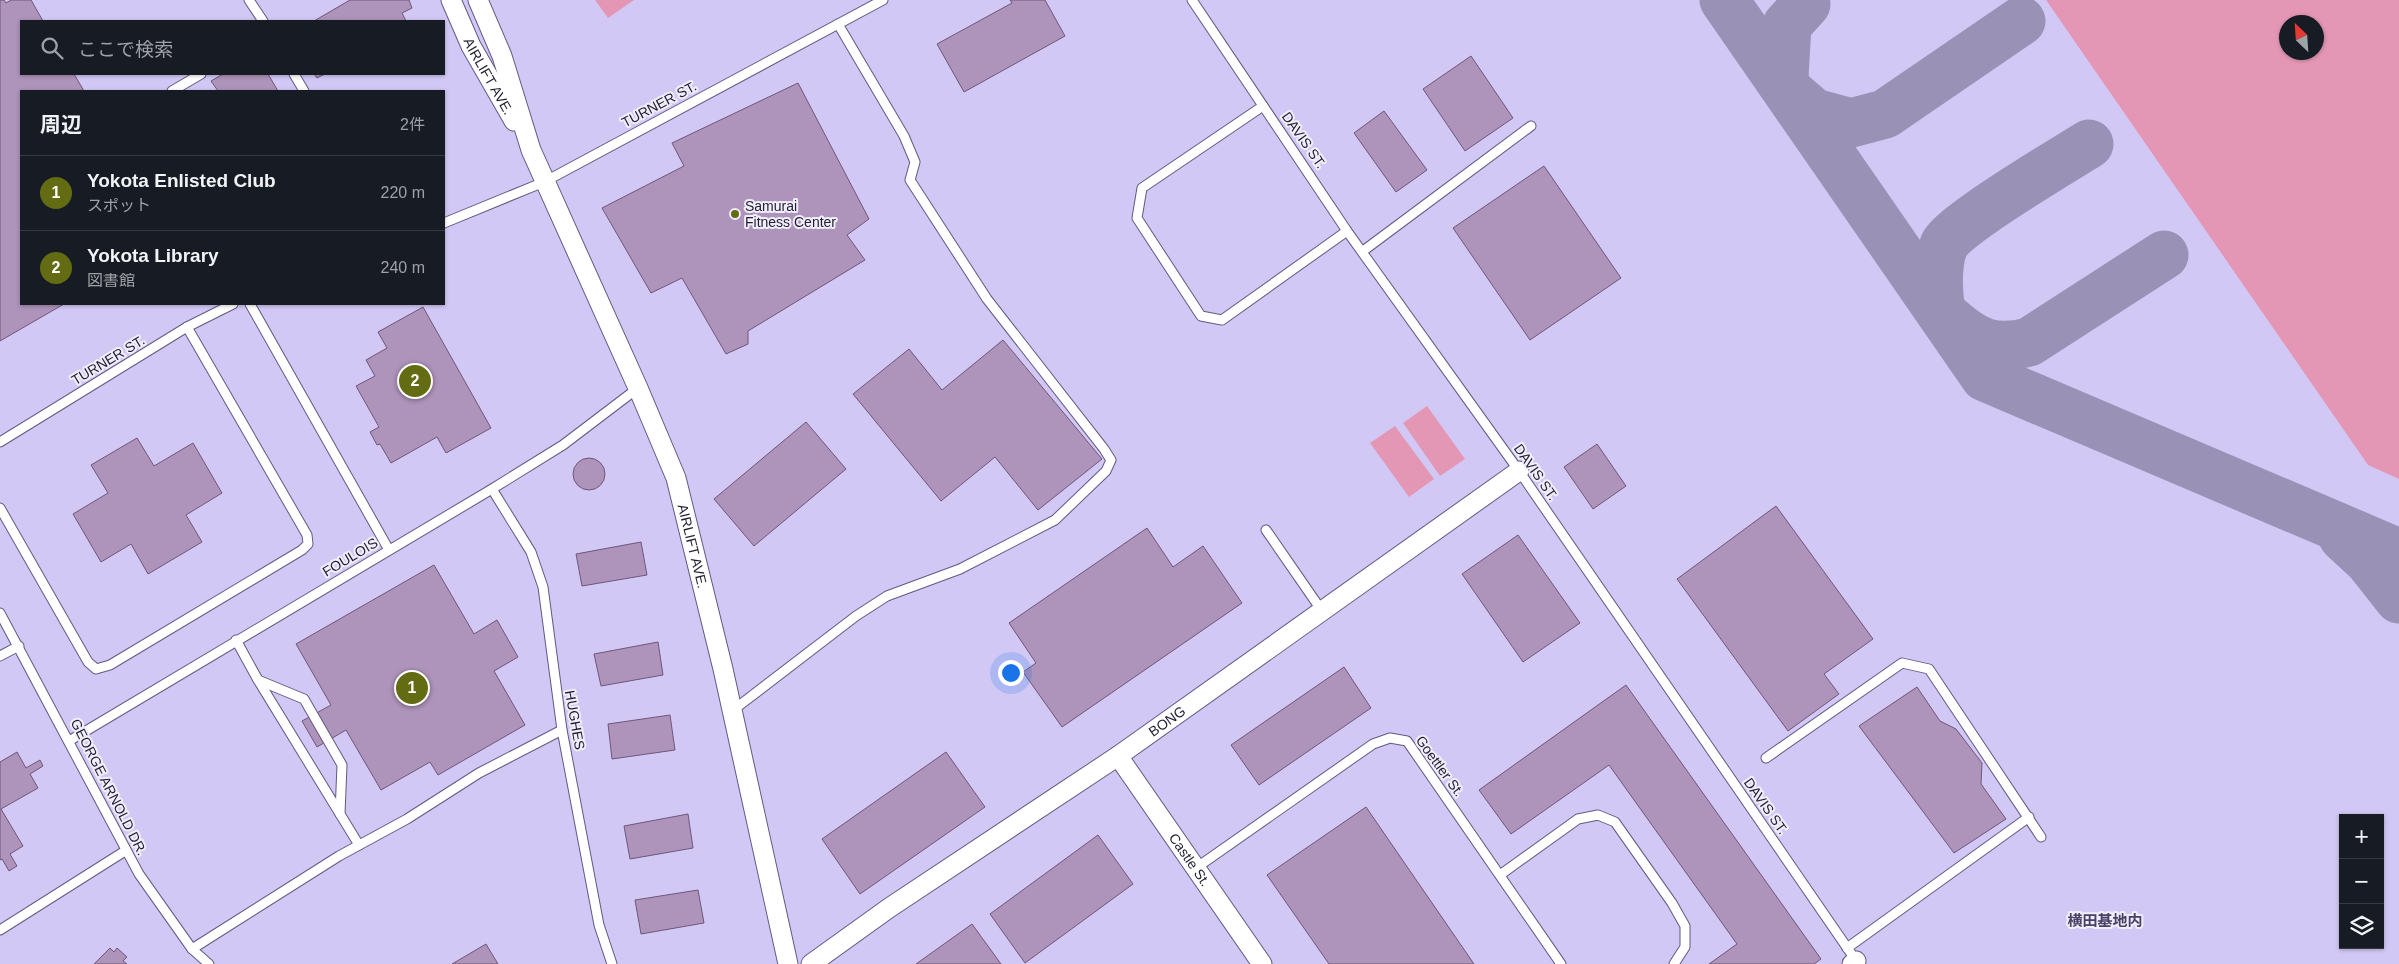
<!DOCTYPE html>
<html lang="ja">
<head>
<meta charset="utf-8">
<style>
	:root { --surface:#171b24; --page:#20242c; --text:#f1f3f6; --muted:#9ea1a6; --line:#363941; --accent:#636c12 }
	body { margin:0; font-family:Arial,"Noto Sans JP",sans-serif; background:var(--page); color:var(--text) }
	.controls { position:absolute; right:15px; bottom:15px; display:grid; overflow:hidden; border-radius:0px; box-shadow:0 1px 4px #0004 }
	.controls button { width:45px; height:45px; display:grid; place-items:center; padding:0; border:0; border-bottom:1px solid var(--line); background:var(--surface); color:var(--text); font:25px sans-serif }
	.compass { position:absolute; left:2279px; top:15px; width:45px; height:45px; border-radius:50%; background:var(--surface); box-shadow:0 1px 4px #0004; rotate:335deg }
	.you { position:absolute; left:1010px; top:672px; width:18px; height:18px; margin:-12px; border:4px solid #fff; border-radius:50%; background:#1a73e8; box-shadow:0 0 0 8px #1a73e833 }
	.badge { display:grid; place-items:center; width:32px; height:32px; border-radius:50%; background:var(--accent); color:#fff; font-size:16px; font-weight:700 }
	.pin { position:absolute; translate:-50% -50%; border:2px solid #fff; box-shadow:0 1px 5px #0006 }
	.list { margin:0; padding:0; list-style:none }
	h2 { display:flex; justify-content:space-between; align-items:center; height:65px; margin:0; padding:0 20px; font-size:21px }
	h2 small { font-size:16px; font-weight:400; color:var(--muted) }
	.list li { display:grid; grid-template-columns:32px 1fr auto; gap:15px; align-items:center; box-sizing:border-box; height:75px; padding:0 20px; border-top:1px solid var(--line) }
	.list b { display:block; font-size:19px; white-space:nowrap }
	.list p { margin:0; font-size:16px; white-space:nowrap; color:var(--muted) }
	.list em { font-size:16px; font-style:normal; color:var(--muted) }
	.icon { flex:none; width:28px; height:28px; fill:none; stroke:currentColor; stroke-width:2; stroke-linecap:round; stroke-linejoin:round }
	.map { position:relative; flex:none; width:2399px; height:964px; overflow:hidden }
	.search { position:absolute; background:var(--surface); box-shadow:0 1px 4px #0004; left:20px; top:20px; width:425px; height:55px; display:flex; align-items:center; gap:12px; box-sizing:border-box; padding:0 18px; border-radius:0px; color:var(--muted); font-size:19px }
	.panel { position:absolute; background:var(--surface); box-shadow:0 1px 4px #0004; left:20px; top:90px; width:425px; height:215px; border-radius:0px }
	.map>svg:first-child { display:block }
	.green { fill:#e497b5; fill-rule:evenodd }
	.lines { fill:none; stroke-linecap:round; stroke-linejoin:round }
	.taxiway { stroke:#9a92b6; stroke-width:49 }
	.building { fill:#ae93ba; stroke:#6f567a }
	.service-casing { stroke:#635981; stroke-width:11 }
	.minor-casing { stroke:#635981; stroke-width:21 }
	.service { stroke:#fff; stroke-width:9 }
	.minor { stroke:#fff; stroke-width:19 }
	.poi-dot { fill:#636c12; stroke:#f1eefc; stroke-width:2 }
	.labels { text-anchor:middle; stroke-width:4; stroke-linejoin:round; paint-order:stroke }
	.street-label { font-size:14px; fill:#231e2f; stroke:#f1eefc }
	.poi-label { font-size:14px; fill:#231e2f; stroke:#f1eefc; text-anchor:start }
	.neighbourhood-label { font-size:15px; font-weight:bold; fill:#4a4166; stroke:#f1eefc }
</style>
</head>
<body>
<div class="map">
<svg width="2399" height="964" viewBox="0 0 2399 964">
	<rect width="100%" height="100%" fill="#d2c8f5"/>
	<!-- green -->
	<g class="green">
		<polygon points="595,0 634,0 608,18"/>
		<path d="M2046,0H2399V479L2368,465ZM2316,22V52H2286V22Z"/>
		<polygon points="1427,406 1465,459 1440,476 1403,423"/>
		<polygon points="1395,426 1434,479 1409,497 1370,443"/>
	</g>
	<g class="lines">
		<!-- taxiway -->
		<g class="taxiway">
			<polyline points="1724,0 1985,377 2399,553"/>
			<polyline points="1806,4 1787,25 1784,77 1787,90 1814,113 1851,123 1885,114 2021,21"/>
			<path d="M1941,313C1938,292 1936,266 1944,245C1952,226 2065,159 2089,144"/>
			<path d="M1948,318C1975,342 1993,351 2029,342L2164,255"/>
			<polyline points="2343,537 2369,561 2399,599"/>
		</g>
	</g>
	<!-- building -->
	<g class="building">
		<polygon points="0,0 4,0 6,3 11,0 31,0 43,21 21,21 21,74 74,74 84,91 21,91 21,304 64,304 0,341"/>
		<polygon points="350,0 409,0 412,8 402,13 406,21 314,21"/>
		<polygon points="1010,0 1045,0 1065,36 964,92 937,44 1012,3"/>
		<polygon points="1471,56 1513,118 1465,151 1423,89"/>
		<polygon points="223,74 268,74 278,91 218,91 211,81"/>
		<polygon points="314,74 325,74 317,78"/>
		<polygon points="798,83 869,219 847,235 865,260 748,331 748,344 726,354 682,278 651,293 602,208 684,166 672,143"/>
		<polygon points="1384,111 1427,170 1396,192 1354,133"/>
		<polygon points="1544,166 1621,278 1530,340 1453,228"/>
		<polygon points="423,307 491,428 446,453 437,437 391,463 380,444 377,445 370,432 379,427 356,386 375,376 366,360 387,348 378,332"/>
		<polygon points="1003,340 1102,459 1038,510 995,457 941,501 853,394 909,349 942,390"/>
		<polygon points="806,422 846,469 754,546 714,499"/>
		<polygon points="137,438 154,466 193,443 222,493 186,515 202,542 148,574 131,544 101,562 73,514 108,493 91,465"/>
		<polygon points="1597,444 1626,486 1593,509 1564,467"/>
		<circle cx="589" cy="474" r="16"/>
		<polygon points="1776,506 1873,639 1824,674 1839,694 1788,731 1677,579"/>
		<polygon points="1147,528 1173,567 1203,546 1242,603 1062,727 1023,672 1036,663 1009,623"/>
		<polygon points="1518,535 1580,623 1523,662 1462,574"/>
		<polygon points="641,542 647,575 582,586 576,554"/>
		<polygon points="434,565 474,634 497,620 518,657 494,671 525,725 438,775 430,762 381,790 346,730 317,747 302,721 331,705 296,644"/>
		<polygon points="658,642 663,675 601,686 594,654"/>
		<polygon points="1344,667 1371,708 1259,785 1231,745"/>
		<polygon points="1626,685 1821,959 1814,964 1709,964 1737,944 1609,765 1511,834 1479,790"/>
		<polygon points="1917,687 1940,721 1956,729 1982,763 1981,784 2006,819 1954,853 1859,726"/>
		<polygon points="670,715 675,750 612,759 608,724"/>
		<polygon points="17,752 26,768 40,760 43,766 30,774 38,788 1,809 23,846 10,854 17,866 9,871 2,859 0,860 0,762"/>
		<polygon points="946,752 985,807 860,894 822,839"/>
		<polygon points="1366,807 1474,964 1329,964 1267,875"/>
		<polygon points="688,814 693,848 630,859 624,826"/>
		<polygon points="1098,835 1133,884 1025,963 990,914"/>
		<polygon points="698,890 704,923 641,934 635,900"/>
		<polygon points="972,924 1001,964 916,964"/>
		<polygon points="486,944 498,964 452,964"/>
		<polygon points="110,948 114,952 117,948 127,957 123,961 127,964 94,964"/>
	</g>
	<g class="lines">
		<!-- service casing -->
		<g class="service-casing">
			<g id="service">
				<polyline points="249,0 263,21"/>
				<polyline points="1192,0 1347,231 1519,471 1857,962"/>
				<polyline points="294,74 304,91"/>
				<polyline points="172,91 201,74"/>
				<polyline points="1263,106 1142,188 1137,218 1201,316 1222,320 1347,231"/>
				<polyline points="444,223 544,182 883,0"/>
				<polyline points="1363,251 1531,126"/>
				<polyline points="250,304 389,550"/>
				<polyline points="0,442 187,327 233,304"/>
				<polyline points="492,489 531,552 543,587 562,730 599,925 612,964"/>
				<polyline points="0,508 88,662 96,669 110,665 302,550 308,544 307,535 187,327"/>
				<polyline points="1266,530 1322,611"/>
				<polyline points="0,613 139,874 192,949 209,964"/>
				<polyline points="236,640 258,680 359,845"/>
				<polyline points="0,656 19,646"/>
				<polyline points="258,680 304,699 342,765 340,814"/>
				<polyline points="732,711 856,616 887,596 960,569 1055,520 1106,471 1111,460 1104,449 987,299 910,180 915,162 904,136 838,24"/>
				<polyline points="69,741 492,489 563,445 638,388"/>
				<polyline points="1766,758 1902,663 1929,669 2041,837"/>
				<polyline points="1196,868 1373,744 1390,738 1407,741 1561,964"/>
				<polyline points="1500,875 1578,819 1598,815 1615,822 1672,903 1685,926 1685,947 1674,964"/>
				<polyline points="0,930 125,851"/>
				<polyline points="1847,948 2029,817"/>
				<polyline points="192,949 339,856 407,819 479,773 562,730"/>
			</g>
		</g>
		<!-- minor casing -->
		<g class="minor-casing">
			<g id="minor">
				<path id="s1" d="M451,0L471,46L514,121"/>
				<path id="s2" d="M478,0L502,56L531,150L638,388L676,478L723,669L788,964"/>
				<path id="s3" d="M1118,756L1262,964"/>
				<path id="s4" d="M811,964L889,908L1118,756L1519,471"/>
				<polyline points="1852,964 1856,961"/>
			</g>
		</g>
		<!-- service -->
		<use href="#service" class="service"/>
		<!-- minor -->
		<use href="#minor" class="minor"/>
	</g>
	<!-- markers -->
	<circle class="poi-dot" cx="735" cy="214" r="5"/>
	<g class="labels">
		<!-- street labels -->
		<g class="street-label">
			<text dy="5" stroke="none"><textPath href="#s1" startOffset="85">AIRLIFT AVE.</textPath></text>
			<text transform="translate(659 104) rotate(-28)" y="5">TURNER ST.</text>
			<text transform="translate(1304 140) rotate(55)" y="5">DAVIS ST.</text>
			<text transform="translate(108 360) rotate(-31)" y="5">TURNER ST.</text>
			<text transform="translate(1536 472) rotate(55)" y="5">DAVIS ST.</text>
			<text dy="5" stroke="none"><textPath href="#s2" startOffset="588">AIRLIFT AVE.</textPath></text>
			<text transform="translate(350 557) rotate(-31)" y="5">FOULOIS</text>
			<text transform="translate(575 720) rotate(80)" y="5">HUGHES</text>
			<text dy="5" stroke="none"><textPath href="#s4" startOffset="431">BONG</textPath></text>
			<text transform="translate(1440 766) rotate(54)" y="5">Goettler St.</text>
			<text transform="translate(109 787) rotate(63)" y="5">GEORGE ARNOLD DR.</text>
			<text transform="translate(1766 806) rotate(55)" y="5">DAVIS ST.</text>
			<text dy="5" stroke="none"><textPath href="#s3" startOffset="126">Castle St.</textPath></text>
		</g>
		<!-- poi labels -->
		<g class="poi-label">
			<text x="745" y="211">Samurai<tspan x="745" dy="16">Fitness Center</tspan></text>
		</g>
		<!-- neighbourhood labels -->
		<g class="neighbourhood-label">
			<text x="2105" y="926">横田基地内</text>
		</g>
	</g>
</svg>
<div class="controls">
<button>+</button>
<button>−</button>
<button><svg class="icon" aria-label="layers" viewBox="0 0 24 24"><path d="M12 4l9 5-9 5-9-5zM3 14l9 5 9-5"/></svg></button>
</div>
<svg class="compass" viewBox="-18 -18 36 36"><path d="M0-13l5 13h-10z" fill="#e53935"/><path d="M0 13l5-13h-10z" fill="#9ea1a6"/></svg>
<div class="you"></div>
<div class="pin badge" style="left:412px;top:688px">1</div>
<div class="pin badge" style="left:415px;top:381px">2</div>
<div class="search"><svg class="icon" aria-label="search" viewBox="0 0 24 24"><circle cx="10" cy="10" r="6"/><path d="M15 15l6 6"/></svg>ここで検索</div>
<section class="panel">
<h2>周辺<small>2件</small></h2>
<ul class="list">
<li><span class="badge">1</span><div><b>Yokota Enlisted Club</b><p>スポット</p></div><em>220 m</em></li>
<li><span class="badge">2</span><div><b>Yokota Library</b><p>図書館</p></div><em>240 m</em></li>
</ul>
</section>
</div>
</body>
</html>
